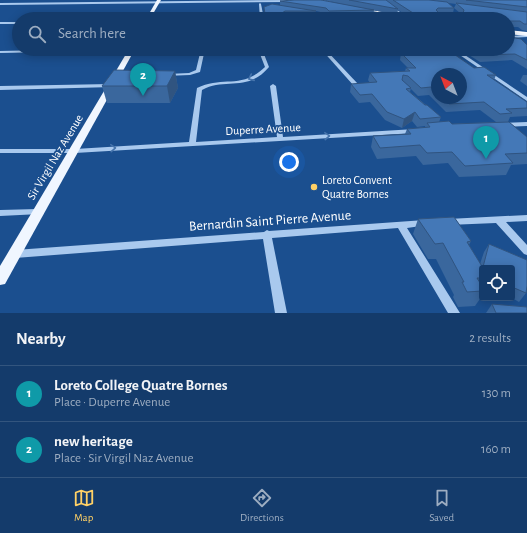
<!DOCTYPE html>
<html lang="en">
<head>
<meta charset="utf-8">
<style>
	:root { --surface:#143b6b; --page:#1d4271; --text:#f1f3f6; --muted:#9dadc1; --line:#33557e; --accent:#ffd166 }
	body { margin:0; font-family:"Alegreya Sans",sans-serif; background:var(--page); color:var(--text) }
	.controls { position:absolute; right:12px; bottom:12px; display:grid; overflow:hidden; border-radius:4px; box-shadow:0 2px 10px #0003 }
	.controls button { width:36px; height:36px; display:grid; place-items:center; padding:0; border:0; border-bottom:1px solid var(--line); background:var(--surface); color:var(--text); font:20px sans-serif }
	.compass { position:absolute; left:431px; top:68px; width:36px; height:36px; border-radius:50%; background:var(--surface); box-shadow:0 2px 10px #0003; rotate:318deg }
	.you { position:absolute; left:289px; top:162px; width:14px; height:14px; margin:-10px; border:3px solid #fff; border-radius:50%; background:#1a73e8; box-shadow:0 0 0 6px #1a73e833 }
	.badge { display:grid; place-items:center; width:26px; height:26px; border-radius:50%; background:var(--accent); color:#fff; font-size:13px; font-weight:700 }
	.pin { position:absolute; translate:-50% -33px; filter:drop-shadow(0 1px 2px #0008) }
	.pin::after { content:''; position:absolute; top:21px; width:14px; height:12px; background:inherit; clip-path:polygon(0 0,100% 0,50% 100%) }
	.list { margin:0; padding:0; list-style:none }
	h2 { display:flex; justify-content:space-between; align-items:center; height:52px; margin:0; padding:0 16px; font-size:17px }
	h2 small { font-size:13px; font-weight:400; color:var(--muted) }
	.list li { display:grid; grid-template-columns:26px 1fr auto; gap:12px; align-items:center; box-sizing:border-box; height:56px; padding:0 16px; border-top:1px solid var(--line) }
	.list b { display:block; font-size:15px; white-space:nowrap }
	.list p { margin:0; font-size:13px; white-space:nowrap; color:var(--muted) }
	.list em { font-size:13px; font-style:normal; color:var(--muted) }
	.icon { flex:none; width:22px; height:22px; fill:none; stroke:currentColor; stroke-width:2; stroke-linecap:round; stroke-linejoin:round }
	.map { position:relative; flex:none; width:527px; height:313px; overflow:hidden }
	.search { position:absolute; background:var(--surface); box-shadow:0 2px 10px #0003; left:12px; right:12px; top:12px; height:44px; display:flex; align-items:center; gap:10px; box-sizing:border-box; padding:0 14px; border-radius:22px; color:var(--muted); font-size:15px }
	.sheet { height:164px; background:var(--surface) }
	nav { display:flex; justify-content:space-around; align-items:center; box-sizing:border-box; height:56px; border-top:1px solid var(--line); background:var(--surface); font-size:11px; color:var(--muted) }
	nav a { display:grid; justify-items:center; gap:2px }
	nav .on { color:var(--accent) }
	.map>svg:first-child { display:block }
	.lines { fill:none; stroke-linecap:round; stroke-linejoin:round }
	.path { stroke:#a9c9ee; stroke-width:1; stroke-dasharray:1 1.5; stroke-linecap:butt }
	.minor { fill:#a9c9ee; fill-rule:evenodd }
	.major { fill:#f0f6ff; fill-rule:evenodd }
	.tram { stroke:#fff; stroke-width:1 }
	.wall { fill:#3a679d; fill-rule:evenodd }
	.shaded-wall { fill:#305480 }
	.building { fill:#4478b7; stroke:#305480 }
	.oneway { stroke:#4674ac }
	.poi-dot { fill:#ffd166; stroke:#1b4f8f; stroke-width:1.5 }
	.labels { text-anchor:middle; stroke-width:3.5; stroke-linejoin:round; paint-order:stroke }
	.street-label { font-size:12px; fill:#fff; stroke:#1b4f8f }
	.poi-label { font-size:12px; fill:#fff; stroke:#1b4f8f; text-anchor:start }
	.near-street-label { font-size:14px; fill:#fff; stroke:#1b4f8f }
</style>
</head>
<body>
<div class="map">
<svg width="527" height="313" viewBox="0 0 527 313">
	<rect width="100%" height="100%" fill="#1b4f8f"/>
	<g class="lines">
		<!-- path -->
		<polyline class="path" points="322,0 332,2"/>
		<!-- minor -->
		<g class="minor">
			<polygon points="290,0 289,2 0,5 0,3"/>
			<polygon points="380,0 383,0 410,19 406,19"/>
			<polygon points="260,3 261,4 264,19 260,19 259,4"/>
			<polygon points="307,11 332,16 334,17 332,18 306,13"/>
			<rect x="0" y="22" width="19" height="2"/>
			<polygon points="527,35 527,37 508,38 508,36"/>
			<polygon points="94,49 163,49 161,50 0,53 0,51"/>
			<polygon points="201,49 205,49 200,72 190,75 165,76 165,74 167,74 189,73 196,70"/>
			<path d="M258,49H262L269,67C247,93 226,77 202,90L196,142L277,137L270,86L273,84L276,86L283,137L415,129L418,131L415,133L75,153H0V149H75L189,142L197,88C223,75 241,90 265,67Z"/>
			<polygon points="321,49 325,49 358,84 358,86 354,86"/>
			<polygon points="451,49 456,49 527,97 527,101"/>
			<polygon points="111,84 114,86 113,87 0,90 0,86"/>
			<polygon points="527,122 527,126 503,127 500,125 503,123"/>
			<polygon points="37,209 40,210 41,212 40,214 0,216 0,210"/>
			<polygon points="527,215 527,221 506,222 527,245 527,255 524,254 496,223 448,225 445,224 444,222 445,220 448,219"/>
			<polygon points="425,220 428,221 429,223 428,225 407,228 460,313 448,313 398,228 272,238 287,313 275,313 263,239 15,258 12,257 10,254 12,251 15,250 264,232 267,230 269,231"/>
		</g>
		<!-- major -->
		<g class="major">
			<polygon points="157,0 161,0 150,19 146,19"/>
			<polygon points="361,10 408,18 410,19 400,19 359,12"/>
			<polygon points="508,30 527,32 527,36 508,34"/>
			<polygon points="129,49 135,49 5,284 0,285 0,266"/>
		</g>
		<!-- tram -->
		<g class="tram">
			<polyline points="362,9 424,19"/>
			<polyline points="508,31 527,33"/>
		</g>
	</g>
	<!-- wall -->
	<g class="wall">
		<path d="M323,0H527V31L522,30L518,27H508V19H265L264,7L280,5V1L374,10L373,15H406L398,10L397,15ZM448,3L456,4L454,8ZM454,8L460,13H453ZM316,11L325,13L328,15H315Z"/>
		<path d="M510,37L527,45V69L512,60L480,62L461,50L459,56H457L474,68L496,75L494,80L527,102V116L510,117L508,122L527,137V164L511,165L506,175L459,177L448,163L423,165L416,156L377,159L371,147L373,136L405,134L407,129L425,127V126L417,127L412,121L402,128L385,120L370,102L359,103L350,92L351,84L370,83L368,80L370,73L405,71L406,68H408L400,60L401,53H403L399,49H508ZM437,74L461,98H437ZM405,83L418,96L429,95L446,112L480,110L496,122L452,124L439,122L441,117L410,92L411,88Z"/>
		<polygon points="175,71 178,88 170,103 107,103 102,86"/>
		<polygon points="523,75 527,75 527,86 520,81"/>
		<polygon points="454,217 471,241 469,245 480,264 484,252 489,244 527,260 527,286 526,293 519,302 512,298 512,268 482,268 482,296 475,306 458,307 453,297 454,295 436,259 428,259 413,234 418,219"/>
		<polygon points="492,304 527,313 486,313"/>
	</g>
	<!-- shaded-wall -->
	<g class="shaded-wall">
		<polygon points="285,11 285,16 282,13"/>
		<polygon points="175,71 178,88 170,103 167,86"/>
		<polygon points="415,112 412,121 402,128 404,119"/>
	</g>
	<!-- building -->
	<g class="building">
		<polygon points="294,0 321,0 374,10 329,11 326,8 280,1"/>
		<polygon points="349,0 386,0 398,9"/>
		<polygon points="393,0 429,0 447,2 454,8 438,8 436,10 439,13 463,13 464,10 456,3 527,12 527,24 524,24 520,21 508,21 508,19 269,19 265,14 264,7 272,4 316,11 285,11 282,13 283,15 411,15 413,13"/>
		<polygon points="466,0 527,0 527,7"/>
		<polygon points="190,13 212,13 213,19 150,19 151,17 174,17 174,15 189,15"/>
		<polygon points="508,35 510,37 521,39 527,45 527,60 515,54 482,55 472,49 508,49"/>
		<polygon points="407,49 461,49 448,50 474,68 484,67 496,75 487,75 527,102 527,108 506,109 512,113 500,114 484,102 449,104 443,98 461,98 461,74 437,74 437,92 431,87 421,88 408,76 403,75 402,80 411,88 406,89 425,105 427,105 441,117 420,119 415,112 404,119 387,112 372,94 360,95 351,84 377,82 370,73 410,71 406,68 416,68 401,53 412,53"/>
		<polygon points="114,70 175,71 167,86 102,86"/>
		<polygon points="449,121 452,124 509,122 527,137 527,153 505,154 513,163 465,166 452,152 427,153 420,145 380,148 373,136 411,134 407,129 430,127 427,123"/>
		<polygon points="454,217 471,241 467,242 483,268 482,268 482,278 477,278 482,286 482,291 467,292 462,282 464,282 443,243 435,244 418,219"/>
		<polygon points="489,244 527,260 527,286 526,293 512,287 512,268 483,268 483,267"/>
		<polygon points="492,304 527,307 527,313 496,313"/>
	</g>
	<!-- one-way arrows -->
	<defs><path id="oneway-chevron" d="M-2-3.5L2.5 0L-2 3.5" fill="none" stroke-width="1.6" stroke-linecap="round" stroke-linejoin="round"/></defs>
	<g class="oneway">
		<use href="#oneway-chevron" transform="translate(251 78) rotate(156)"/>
		<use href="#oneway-chevron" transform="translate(327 136) rotate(-3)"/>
		<use href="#oneway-chevron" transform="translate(113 148) rotate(-4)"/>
	</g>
	<!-- markers -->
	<circle class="poi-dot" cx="314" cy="187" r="4"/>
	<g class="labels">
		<!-- street labels -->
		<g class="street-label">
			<text transform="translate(263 129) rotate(-3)" y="4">Duperre Avenue</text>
			<text transform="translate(55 157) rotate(-59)" y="4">Sir Virgil Naz Avenue</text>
		</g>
		<!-- poi labels -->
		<g class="poi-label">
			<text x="322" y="184">Loreto Convent<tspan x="322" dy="14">Quatre Bornes</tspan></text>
		</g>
		<!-- near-street labels -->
		<g class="near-street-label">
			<text transform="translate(270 220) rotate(-4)" y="5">Bernardin Saint Pierre Avenue</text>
		</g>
	</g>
</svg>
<div class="controls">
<button><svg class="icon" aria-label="locate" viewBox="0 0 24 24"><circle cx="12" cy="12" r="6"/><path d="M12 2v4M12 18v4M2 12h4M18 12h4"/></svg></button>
</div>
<svg class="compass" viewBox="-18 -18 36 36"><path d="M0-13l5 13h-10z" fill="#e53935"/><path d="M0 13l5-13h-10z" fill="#9dadc1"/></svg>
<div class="you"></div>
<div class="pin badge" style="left:486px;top:159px;background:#0f9aa8">1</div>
<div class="pin badge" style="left:143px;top:96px;background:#0f9aa8">2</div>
<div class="search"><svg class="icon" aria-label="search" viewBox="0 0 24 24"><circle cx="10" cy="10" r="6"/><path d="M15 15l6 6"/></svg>Search here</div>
</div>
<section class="sheet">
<h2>Nearby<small>2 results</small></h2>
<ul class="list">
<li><span class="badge" style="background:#0f9aa8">1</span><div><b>Loreto College Quatre Bornes</b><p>Place · Duperre Avenue</p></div><em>130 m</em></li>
<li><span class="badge" style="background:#0f9aa8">2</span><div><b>new heritage</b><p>Place · Sir Virgil Naz Avenue</p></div><em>160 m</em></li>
</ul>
</section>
<nav>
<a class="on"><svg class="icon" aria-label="map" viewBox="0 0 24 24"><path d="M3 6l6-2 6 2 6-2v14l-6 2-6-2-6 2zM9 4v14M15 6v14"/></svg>Map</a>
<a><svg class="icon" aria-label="directions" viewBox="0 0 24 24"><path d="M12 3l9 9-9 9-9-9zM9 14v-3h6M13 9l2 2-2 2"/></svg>Directions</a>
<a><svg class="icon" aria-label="saved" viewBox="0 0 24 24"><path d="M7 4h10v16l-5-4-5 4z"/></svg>Saved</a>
</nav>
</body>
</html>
